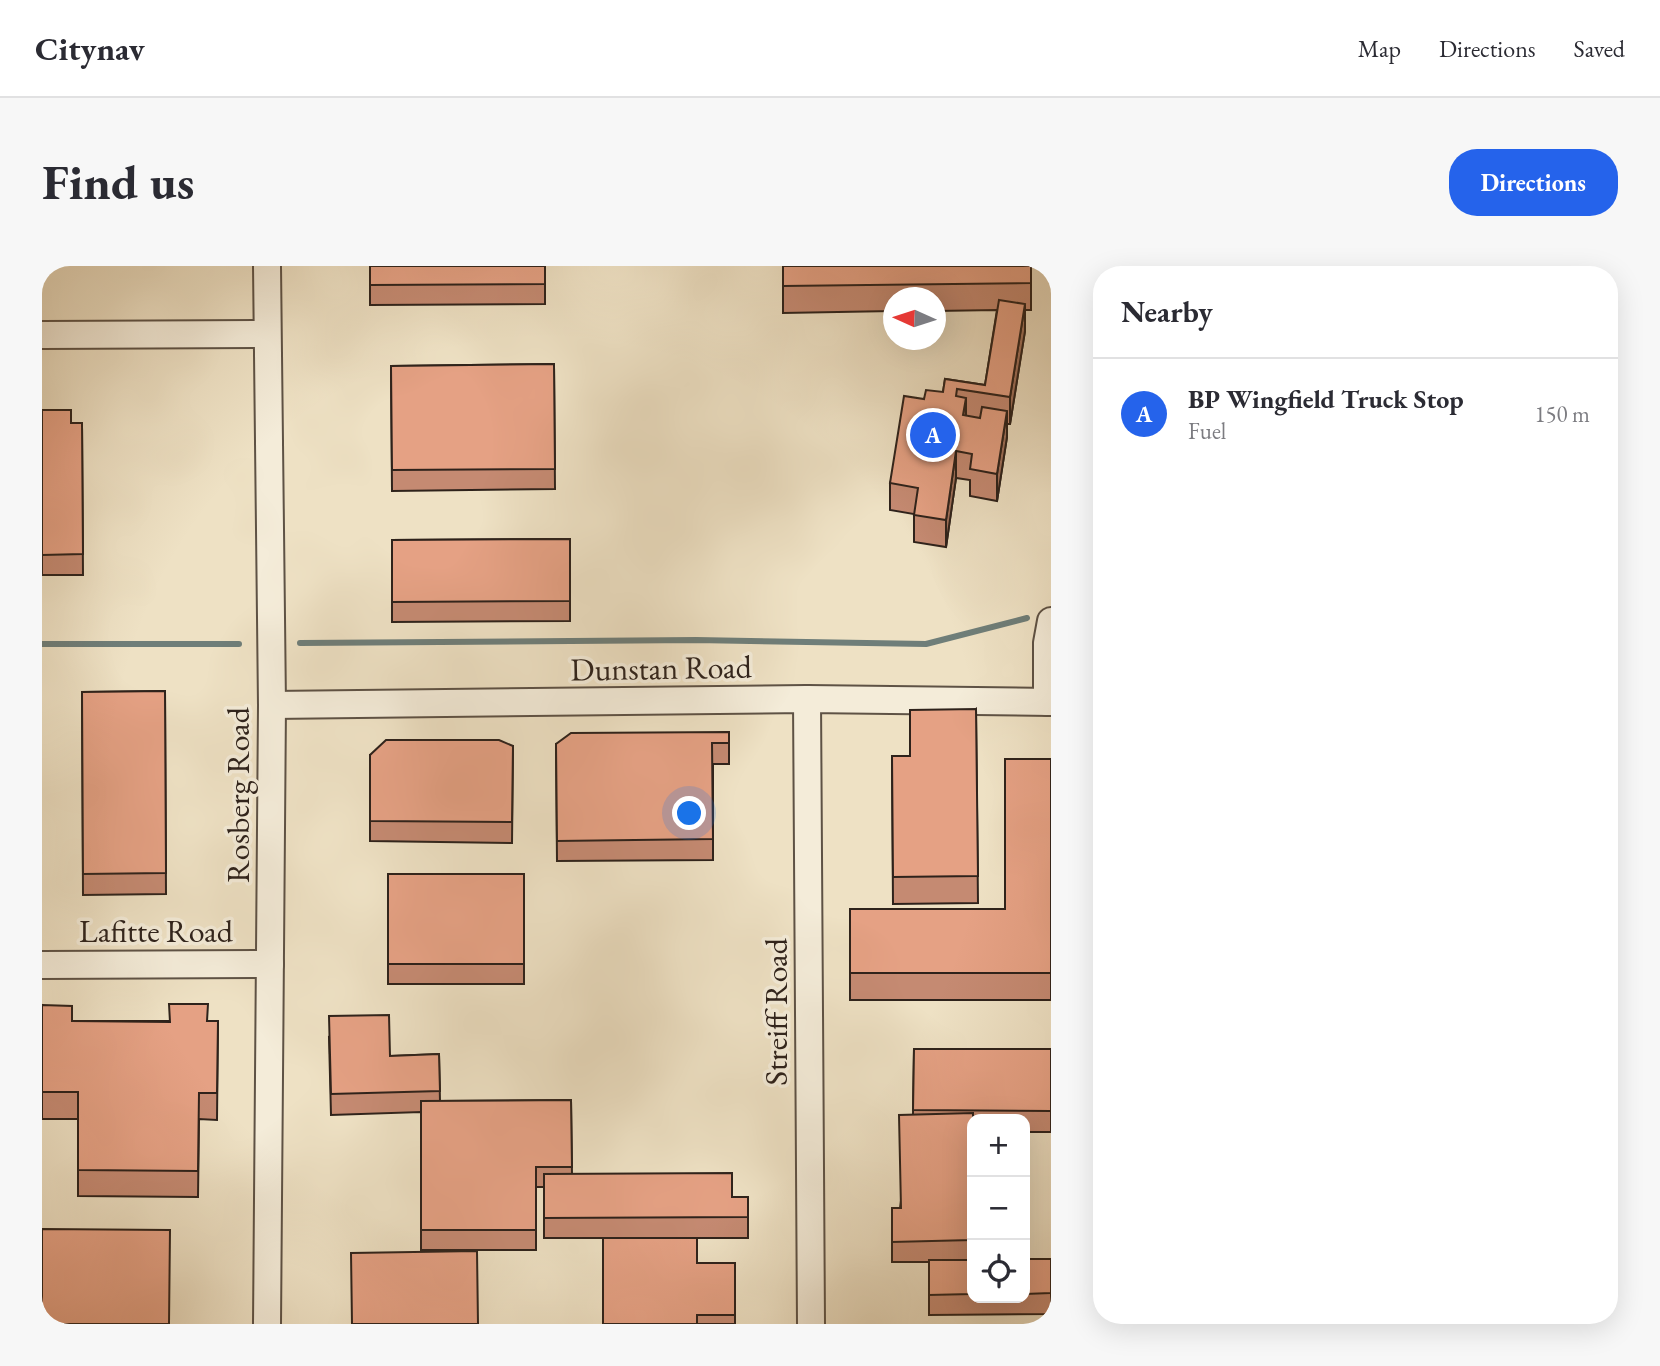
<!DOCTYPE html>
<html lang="en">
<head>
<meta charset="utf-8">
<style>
	:root { --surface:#fff; --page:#f7f7f7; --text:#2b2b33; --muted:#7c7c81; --line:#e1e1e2; --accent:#2563eb }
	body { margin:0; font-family:"EB Garamond",serif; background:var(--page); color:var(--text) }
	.controls { position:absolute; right:21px; bottom:21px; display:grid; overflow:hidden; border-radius:14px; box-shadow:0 7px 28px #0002 }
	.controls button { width:63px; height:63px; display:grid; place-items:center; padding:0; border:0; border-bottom:2px solid var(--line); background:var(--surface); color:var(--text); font:35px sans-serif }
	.compass { position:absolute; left:841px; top:21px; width:63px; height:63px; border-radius:50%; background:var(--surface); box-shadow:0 7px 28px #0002; rotate:273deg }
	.you { position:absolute; left:648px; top:548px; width:24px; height:24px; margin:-18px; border:5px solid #fff; border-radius:50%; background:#1a73e8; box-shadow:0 0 0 10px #1a73e833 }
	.badge { display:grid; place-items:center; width:46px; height:46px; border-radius:50%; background:var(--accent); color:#fff; font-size:23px; font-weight:700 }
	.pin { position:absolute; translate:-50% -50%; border:4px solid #fff; box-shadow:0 2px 7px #0006 }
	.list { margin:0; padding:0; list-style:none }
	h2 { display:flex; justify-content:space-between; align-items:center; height:91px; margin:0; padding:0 28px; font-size:30px }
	h2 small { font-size:23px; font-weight:400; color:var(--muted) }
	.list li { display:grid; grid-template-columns:46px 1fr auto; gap:21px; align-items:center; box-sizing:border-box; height:112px; padding:0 28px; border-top:2px solid var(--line) }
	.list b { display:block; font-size:26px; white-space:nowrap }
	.list p { margin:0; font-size:23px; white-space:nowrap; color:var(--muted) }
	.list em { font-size:23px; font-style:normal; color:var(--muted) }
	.icon { flex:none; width:38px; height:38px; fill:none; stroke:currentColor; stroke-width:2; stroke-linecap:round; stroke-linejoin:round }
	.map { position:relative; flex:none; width:1009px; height:1058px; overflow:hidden; border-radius:28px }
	header { display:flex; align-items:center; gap:42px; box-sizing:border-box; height:98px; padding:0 35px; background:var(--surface); border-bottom:2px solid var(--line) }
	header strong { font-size:33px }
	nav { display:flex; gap:38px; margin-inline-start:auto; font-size:24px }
	.intro { display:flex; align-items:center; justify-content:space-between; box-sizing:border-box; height:168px; padding:0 42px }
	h1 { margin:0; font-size:49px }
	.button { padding:18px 32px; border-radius:28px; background:var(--accent); color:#fff; font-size:24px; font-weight:700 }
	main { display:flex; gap:42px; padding:0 42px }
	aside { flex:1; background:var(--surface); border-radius:28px; box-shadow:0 7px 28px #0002 }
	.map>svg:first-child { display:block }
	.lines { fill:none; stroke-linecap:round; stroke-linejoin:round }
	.stream { stroke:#6f7e79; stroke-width:6 }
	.minor-casing { stroke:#5e5245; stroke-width:30 }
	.minor { stroke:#f4ecd9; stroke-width:26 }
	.wall { fill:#c58a72; stroke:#2e221b; stroke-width:2 }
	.shaded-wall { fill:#a0715c; stroke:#2e221b; stroke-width:2 }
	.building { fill:#e5a184; stroke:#2e221b; stroke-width:2 }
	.labels { text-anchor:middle; stroke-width:7; stroke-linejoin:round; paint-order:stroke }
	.street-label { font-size:32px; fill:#2e221b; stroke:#f4ecd9 }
</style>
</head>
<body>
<header>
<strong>Citynav</strong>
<nav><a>Map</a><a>Directions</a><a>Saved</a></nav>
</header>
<div class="intro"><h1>Find us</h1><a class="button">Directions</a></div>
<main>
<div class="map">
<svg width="1009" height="1058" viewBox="0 0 1009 1058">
	<rect width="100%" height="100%" fill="#eee1c4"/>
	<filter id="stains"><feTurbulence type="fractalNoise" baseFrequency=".00286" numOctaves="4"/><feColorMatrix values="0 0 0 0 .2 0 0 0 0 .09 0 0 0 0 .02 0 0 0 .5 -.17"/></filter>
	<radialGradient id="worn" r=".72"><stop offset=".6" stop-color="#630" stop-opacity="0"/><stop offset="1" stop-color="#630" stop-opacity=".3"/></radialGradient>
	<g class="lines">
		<!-- stream -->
		<g class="stream">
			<polyline points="258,377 654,374 884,378 985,352"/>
			<polyline points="0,378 197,378"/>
		</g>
		<!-- minor casing -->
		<g class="minor-casing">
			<g id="minor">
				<polyline points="225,0 230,439 225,1058"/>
				<polyline points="0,69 225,68"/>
				<polyline points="765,433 769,1058"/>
				<polyline points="1005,436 1005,377 1009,355"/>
				<polyline points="230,439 765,433 1009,436"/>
				<polyline points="0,699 228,698"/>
			</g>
		</g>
		<!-- minor -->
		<use href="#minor" class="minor"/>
	</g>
	<!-- wall -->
	<g class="wall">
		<polygon points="328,0 503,0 503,38 328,39"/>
		<polygon points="741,0 989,0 989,44 983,44 983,65 968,158 965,158 965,171 955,235 928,230 928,214 914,212 904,281 872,276 872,248 848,244 848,217 882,133 901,126 903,113 943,119 955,44 893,45 893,32 851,32 851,45 741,47"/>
		<polygon points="512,98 513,223 350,225 349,100"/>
		<polygon points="0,144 29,157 40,157 41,309 0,309"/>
		<polygon points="528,273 528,355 350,356 350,274"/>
		<polygon points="123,425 124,628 41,629 40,426"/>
		<polygon points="934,443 936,637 851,638 850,490 868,490"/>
		<polygon points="687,466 687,498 671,498 671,594 515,595 514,478"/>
		<polygon points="471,480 470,577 328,575 328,489"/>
		<polygon points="1009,493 1009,734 808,734 808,643 963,643"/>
		<rect x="346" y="608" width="136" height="110"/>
		<polygon points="0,739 30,755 176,755 175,854 157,853 156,931 36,930 36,853 0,853"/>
		<polygon points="287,771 348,790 397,788 398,835 529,834 530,908 690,931 706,931 706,972 593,972 655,997 693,997 693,1058 561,1058 561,972 502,972 502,921 494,921 494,984 379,984 379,846 289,849"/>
		<polygon points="872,783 1009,783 1009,866 983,866 983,853 930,853 930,1032 983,1032 983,993 1009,993 1009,1048 887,1049 887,996 850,996 850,942 858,942 871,848"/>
	</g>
	<!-- shaded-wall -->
	<g class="shaded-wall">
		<polygon points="983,38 983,65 968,158 968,131"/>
		<polygon points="924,132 924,159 921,149"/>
		<polygon points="965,145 965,171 955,235 955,208"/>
		<polygon points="914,185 914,212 904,281 904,254"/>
	</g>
	<!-- building -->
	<g class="building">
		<polygon points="328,0 503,0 503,18 328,19"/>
		<polygon points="741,0 989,0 989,17 741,20"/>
		<polygon points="957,34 983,38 968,131 915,123 914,130 924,132 921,149 938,152 940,141 965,145 955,208 928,203 930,188 914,185 904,254 872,249 876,222 848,217 862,130 882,133 884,124 901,126 903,113 943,119"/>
		<polygon points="512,98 513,203 350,204 349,100"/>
		<polygon points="0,144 29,144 29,157 40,157 41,288 0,289"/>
		<polygon points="528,273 528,335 350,336 350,274"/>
		<polygon points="123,425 124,607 41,608 40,426"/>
		<polygon points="934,443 936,610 851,611 850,490 868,490 868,444"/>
		<polygon points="687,466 687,477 670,477 671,573 515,575 514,478 529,467"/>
		<polygon points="344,474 457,474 471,480 470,556 328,555 328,489"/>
		<polygon points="963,493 1009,493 1009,707 808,707 808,643 963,643"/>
		<rect x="346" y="608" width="136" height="90"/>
		<polygon points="127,738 166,738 165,755 176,755 175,827 157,827 156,905 36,904 36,826 0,826 0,739 30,740 30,755 128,756"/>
		<polygon points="347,749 348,790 397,788 398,825 289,828 287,750"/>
		<polygon points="872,783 1009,783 1009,845 871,844"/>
		<polygon points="529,834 530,901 494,901 494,964 379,964 379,835"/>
		<polygon points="931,847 930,974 850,976 850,942 859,942 857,849"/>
		<polygon points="690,907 690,931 706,931 706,951 502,952 502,908"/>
		<polygon points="0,963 128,964 127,1058 0,1058"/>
		<polygon points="561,972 655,972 655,997 693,997 693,1049 655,1049 655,1058 561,1058"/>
		<polygon points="435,985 436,1058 310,1058 309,987"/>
		<polygon points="983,993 1009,993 1009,1027 983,1028"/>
		<polygon points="887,994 930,994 930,1028 887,1029"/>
	</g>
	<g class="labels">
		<!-- street labels -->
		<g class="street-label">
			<text transform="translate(619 402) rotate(-1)" y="11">Dunstan Road</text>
			<text transform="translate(196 529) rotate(-90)" y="11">Rosberg Road</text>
			<text x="114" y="676">Lafitte Road</text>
			<text transform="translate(734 746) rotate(-90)" y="11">Streiff Road</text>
		</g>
	</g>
	<rect width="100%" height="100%" filter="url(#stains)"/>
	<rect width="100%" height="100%" fill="url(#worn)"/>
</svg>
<div class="controls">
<button>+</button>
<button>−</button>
<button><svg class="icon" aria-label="locate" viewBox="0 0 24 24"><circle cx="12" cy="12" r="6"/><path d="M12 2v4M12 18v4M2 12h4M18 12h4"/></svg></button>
</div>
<svg class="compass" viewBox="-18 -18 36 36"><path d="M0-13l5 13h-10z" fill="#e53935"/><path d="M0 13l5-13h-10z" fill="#7c7c81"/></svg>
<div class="you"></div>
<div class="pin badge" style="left:891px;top:169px">A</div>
</div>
<aside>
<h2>Nearby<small></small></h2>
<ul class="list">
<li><span class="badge">A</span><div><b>BP Wingfield Truck Stop</b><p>Fuel</p></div><em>150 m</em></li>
</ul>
</aside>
</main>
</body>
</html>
